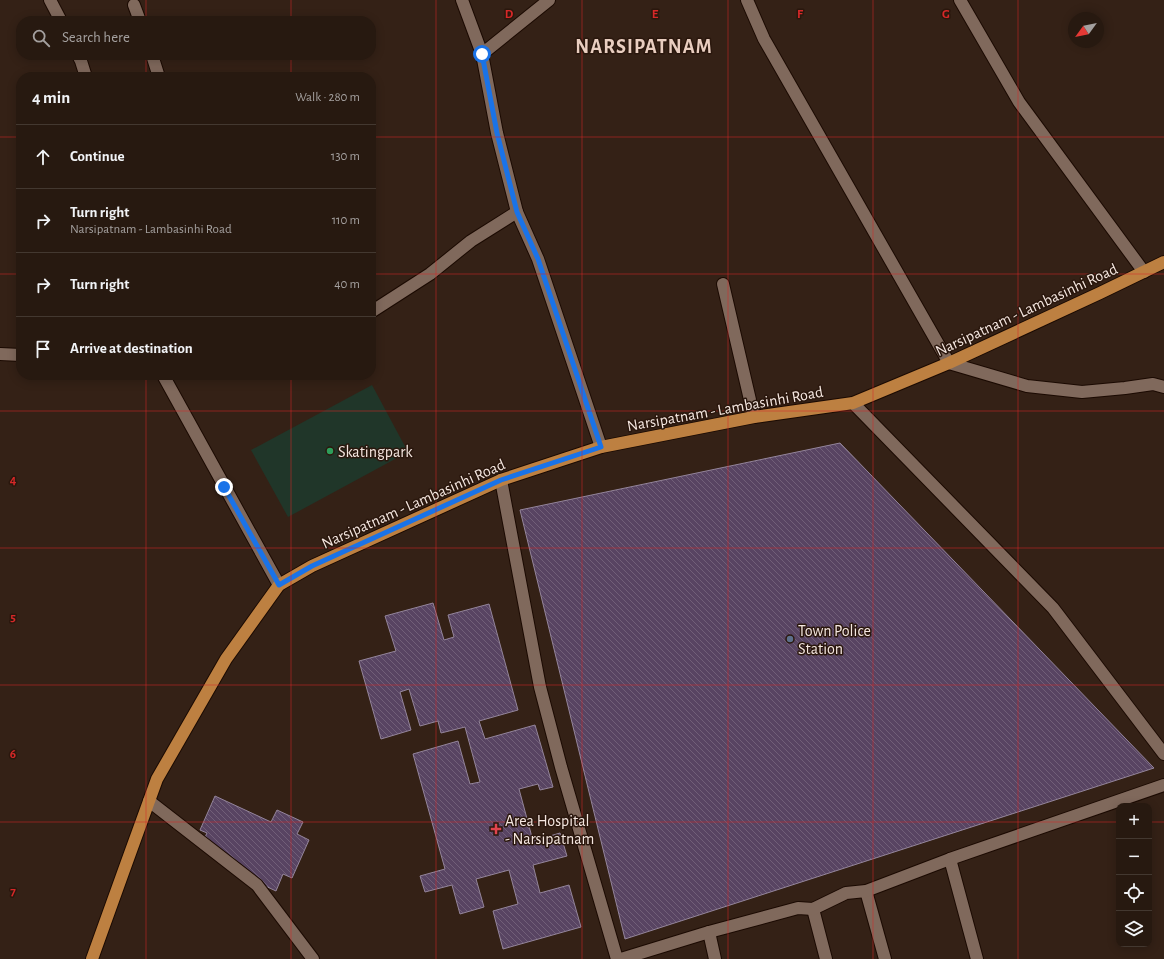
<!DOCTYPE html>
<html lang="en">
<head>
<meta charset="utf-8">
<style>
	:root { --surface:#271910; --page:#33261e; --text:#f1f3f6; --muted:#a4a09f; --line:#433830 }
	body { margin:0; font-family:"Alegreya Sans",sans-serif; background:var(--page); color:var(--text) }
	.controls { position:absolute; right:12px; bottom:12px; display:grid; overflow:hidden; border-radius:8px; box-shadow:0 2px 10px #0003 }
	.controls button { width:36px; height:36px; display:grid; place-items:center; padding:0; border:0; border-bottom:1px solid var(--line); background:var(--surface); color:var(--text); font:20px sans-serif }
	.compass { position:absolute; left:1068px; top:12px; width:36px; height:36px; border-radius:50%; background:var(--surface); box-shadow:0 2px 10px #0003; rotate:237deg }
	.stop { position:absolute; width:12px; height:12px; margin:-9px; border:3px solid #1a73e8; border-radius:50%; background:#fff }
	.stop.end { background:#1a73e8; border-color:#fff; box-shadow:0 1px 4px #0008 }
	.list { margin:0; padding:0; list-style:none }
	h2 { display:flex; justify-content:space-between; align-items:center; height:52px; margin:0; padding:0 16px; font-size:17px }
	h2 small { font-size:13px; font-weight:400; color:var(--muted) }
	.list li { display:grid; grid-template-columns:26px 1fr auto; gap:12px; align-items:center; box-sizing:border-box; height:64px; padding:0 16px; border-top:1px solid var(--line) }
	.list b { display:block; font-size:15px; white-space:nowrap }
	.list p { margin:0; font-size:13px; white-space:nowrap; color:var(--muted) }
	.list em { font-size:13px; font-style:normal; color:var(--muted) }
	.icon { flex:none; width:22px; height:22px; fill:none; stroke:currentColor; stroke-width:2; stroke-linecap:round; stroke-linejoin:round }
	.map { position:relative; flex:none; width:1164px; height:959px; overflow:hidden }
	.search { position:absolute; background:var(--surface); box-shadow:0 2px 10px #0003; left:16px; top:16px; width:360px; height:44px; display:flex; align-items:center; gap:10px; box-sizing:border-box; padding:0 14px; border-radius:16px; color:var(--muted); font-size:15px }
	.panel { position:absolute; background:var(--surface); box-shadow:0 2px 10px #0003; left:16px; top:72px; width:360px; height:308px; border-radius:16px }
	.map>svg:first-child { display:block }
	.garden { fill:#203629 }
	.building { fill:url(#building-back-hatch); stroke:#94859b }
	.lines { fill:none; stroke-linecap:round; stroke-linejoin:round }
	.street-casing { stroke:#1b0a02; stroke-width:14 }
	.secondary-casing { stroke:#1b0a02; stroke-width:14 }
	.primary-casing { stroke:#1b0a02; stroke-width:14 }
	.street { stroke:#80695c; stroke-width:12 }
	.secondary { stroke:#80695c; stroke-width:12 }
	.primary { stroke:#bd8041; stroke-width:12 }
	.route { stroke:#1a73e8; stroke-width:5 }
	.grid { fill:none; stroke:#d62828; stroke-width:1; stroke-opacity:0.55 }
	.leisure-dot { fill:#2e9e5b; stroke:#2a170d; stroke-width:1.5 }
	.service-dot { fill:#5c6f8a; stroke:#2a170d; stroke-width:1.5 }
	.health-dot { fill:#e0444e; stroke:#2a170d; stroke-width:1.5 }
	.labels { text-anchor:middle; stroke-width:3; stroke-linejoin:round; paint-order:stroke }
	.street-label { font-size:16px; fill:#f5e7e0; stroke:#2a170d }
	.poi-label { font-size:16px; fill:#f5e7e0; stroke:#2a170d; text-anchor:start }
	.district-label { font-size:20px; font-weight:bold; letter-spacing:1px; fill:#e9cec0; stroke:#2a170d }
	.grid-label { font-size:13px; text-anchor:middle; font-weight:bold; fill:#d62828; stroke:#2a170d; stroke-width:3; stroke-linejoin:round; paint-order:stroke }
</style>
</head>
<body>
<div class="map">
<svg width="1164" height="959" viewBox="0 0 1164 959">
	<defs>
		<pattern id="building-back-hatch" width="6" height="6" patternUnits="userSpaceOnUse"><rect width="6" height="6" fill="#584462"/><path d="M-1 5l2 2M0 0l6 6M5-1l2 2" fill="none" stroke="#715f78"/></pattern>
	</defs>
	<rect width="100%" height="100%" fill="#342116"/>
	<!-- garden -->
	<polygon class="garden" points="372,385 408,452 288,517 251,450"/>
	<!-- building -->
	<g class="building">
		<polygon points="840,443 1154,768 625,939 520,510"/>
		<polygon points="433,603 444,640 454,637 448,615 489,604 518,710 479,721 485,739 535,725 553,787 540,790 538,784 519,789 533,841 560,833 567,856 533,865 540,893 569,885 581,927 503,949 493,911 518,904 509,870 476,879 484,907 460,914 452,885 425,892 420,876 445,869 413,754 458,741 470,784 480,782 465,727 441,733 438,721 420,726 409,689 400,692 411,730 381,739 359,661 396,651 385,616"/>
		<polygon points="215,796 271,822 277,810 303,822 297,834 309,840 292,878 283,874 276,891 233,871 200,848 207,833 200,830"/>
	</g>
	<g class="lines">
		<!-- street casing -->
		<g class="street-casing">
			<g id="street">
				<polyline points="50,0 61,21"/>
				<polyline points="747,0 764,39 949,363 1027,386 1082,392 1125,388 1153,384 1164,387"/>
				<polyline points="960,0 1019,102 1144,272"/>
				<polyline points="134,5 140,21"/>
				<polyline points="482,54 549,0"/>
				<polyline points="78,55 81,61 86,77"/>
				<polyline points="152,55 159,77"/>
				<polyline points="723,284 754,417"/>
				<polyline points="371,312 430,274 471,241 517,212"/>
				<polyline points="853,403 1053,608 1164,754"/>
				<polyline points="501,480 540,687 561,767 617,959"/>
				<polyline points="149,801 257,885 313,959"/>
				<polyline points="950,859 977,959"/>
				<polyline points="866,891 885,959"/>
				<polyline points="813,909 826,959"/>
				<polyline points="709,932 798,908 813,909 846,893 866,891 950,859 1164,785"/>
				<polyline points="621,959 709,932 715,959"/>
			</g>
		</g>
		<!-- secondary casing -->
		<g class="secondary-casing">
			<g id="secondary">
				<polyline points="462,0 482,54 497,133 517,212 538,259 601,447"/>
				<polyline points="0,354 21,355"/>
				<polyline points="163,375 279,585"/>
			</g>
		</g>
		<!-- primary casing -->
		<g class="primary-casing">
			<polyline id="primary" points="92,959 124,870 157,779 226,659 279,585 312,566 501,480 601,447 754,417 853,403 949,363 1100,293 1164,262"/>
		</g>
		<!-- street -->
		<use href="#street" class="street"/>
		<!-- secondary -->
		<use href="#secondary" class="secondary"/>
		<!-- primary -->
		<use href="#primary" class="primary"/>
	</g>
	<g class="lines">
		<!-- route -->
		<polyline class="route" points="224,487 279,585 312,566 501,480 601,447 538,259 517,212 497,133 482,54"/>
	</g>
	<!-- grid -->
	<path class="grid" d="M146,0V21M291,0V21M436,0V959M582,0V959M728,0V959M873,0V959M1018,0V959M146,55V77M291,55V77M0,137H21M371,137H1164M0,274H21M371,274H1164M146,375V959M291,375V959M0,411H1164M0,548H1164M0,685H1164M0,822H1119M1149,822H1164"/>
	<!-- markers -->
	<circle class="leisure-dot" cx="330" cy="451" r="4"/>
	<circle class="service-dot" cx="790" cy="639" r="4"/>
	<path class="health-dot" d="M494 823h4v4h4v4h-4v4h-4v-4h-4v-4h4z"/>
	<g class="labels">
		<!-- street labels -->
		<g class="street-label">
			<text transform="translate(1026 309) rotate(-25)" y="6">Narsipatnam - Lambasinhi Road</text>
			<text transform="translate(725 408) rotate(-10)" y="6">Narsipatnam - Lambasinhi Road</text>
			<text transform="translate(413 503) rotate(-24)" y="6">Narsipatnam - Lambasinhi Road</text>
		</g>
		<!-- poi labels -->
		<g class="poi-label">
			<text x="338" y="457">Skatingpark</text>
			<text x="798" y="636">Town Police<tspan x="798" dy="18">Station</tspan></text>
			<text x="505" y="826">Area Hospital<tspan x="505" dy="18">- Narsipatnam</tspan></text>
		</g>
		<!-- district labels -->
		<g class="district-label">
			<text x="644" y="53">NARSIPATNAM</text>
		</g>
	</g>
	<g class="grid-label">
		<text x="509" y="18">D</text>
		<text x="655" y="18">E</text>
		<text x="800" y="18">F</text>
		<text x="946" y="18">G</text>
		<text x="13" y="484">4</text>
		<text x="13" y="621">5</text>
		<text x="13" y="758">6</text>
		<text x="13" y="895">7</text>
	</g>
</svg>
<div class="controls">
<button>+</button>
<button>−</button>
<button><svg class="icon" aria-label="locate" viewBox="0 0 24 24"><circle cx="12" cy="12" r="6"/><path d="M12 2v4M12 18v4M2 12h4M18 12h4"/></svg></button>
<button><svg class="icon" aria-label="layers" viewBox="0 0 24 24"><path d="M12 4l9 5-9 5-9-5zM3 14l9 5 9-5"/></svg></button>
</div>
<svg class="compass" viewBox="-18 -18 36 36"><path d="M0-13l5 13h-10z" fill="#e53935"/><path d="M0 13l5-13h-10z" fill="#a4a09f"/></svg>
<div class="stop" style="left:482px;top:54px"></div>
<div class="stop end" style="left:224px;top:487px"></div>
<div class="search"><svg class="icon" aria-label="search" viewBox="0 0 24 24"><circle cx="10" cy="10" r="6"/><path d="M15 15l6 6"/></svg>Search here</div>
<section class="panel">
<h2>4 min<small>Walk · 280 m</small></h2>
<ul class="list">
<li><svg class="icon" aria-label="ahead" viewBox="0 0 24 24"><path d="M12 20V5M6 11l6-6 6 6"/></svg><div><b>Continue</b></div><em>130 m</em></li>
<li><svg class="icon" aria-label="right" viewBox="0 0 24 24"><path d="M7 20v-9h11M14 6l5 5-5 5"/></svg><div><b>Turn right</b><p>Narsipatnam - Lambasinhi Road</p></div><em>110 m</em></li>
<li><svg class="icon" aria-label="right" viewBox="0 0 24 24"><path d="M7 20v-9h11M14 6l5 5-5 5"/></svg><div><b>Turn right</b></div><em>40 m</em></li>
<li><svg class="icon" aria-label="arrive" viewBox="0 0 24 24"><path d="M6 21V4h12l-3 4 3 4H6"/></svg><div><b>Arrive at destination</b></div></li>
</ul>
</section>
</div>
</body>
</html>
